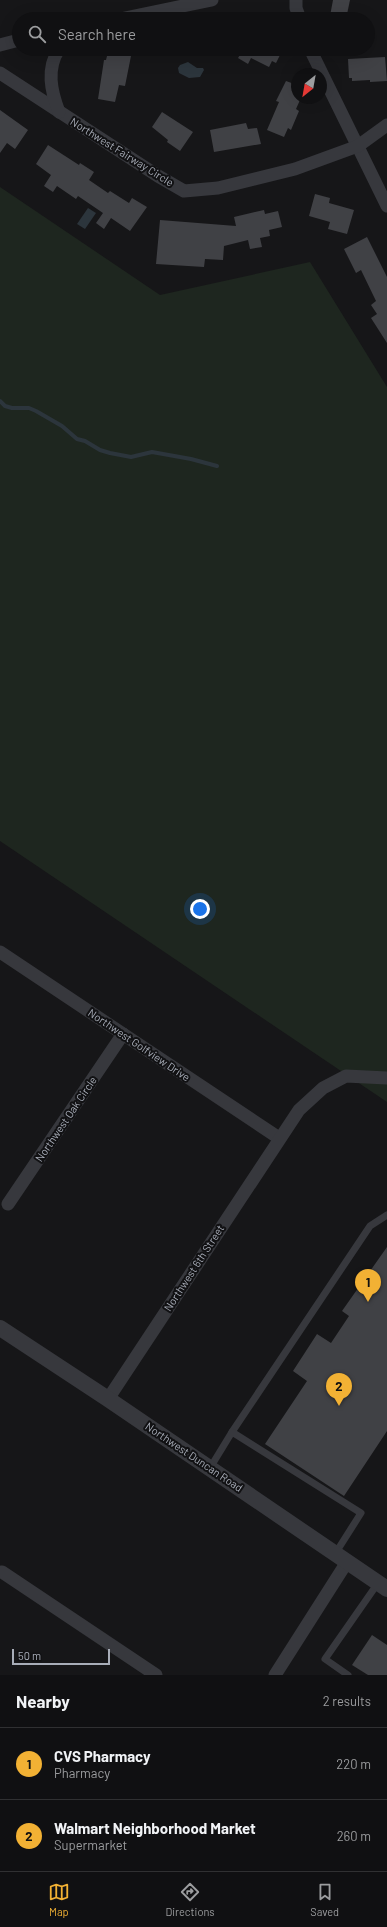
<!DOCTYPE html>
<html lang="en">
<head>
<meta charset="utf-8">
<style>
	:root { --surface:#101012; --page:#19191b; --text:#f1f3f6; --muted:#9c9d9f; --line:#303032; --accent:#f2b134 }
	body { margin:0; font-family:Barlow,sans-serif; background:var(--page); color:var(--text) }
	.compass { position:absolute; left:291px; top:68px; width:36px; height:36px; border-radius:50%; background:var(--surface); box-shadow:0 4px 16px #0002; rotate:211deg }
	.scale { position:absolute; left:12px; bottom:10px; width:98px; box-sizing:border-box; padding-left:4px; border:2px solid #a8adb8; border-top:0; font-size:11px; line-height:14px; white-space:nowrap; color:#a8adb8; -webkit-text-stroke:3px #111113; paint-order:stroke }
	.you { position:absolute; left:200px; top:909px; width:14px; height:14px; margin:-10px; border:3px solid #fff; border-radius:50%; background:#1a73e8; box-shadow:0 0 0 6px #1a73e833 }
	.badge { display:grid; place-items:center; width:26px; height:26px; border-radius:50%; background:var(--accent); color:#111; font-size:13px; font-weight:700 }
	.pin { position:absolute; translate:-50% -33px; filter:drop-shadow(0 1px 2px #0008) }
	.pin::after { content:''; position:absolute; top:21px; width:14px; height:12px; background:inherit; clip-path:polygon(0 0,100% 0,50% 100%) }
	.list { margin:0; padding:0; list-style:none }
	h2 { display:flex; justify-content:space-between; align-items:center; height:52px; margin:0; padding:0 16px; font-size:17px }
	h2 small { font-size:13px; font-weight:400; color:var(--muted) }
	.list li { display:grid; grid-template-columns:26px 1fr auto; gap:12px; align-items:center; box-sizing:border-box; height:72px; padding:0 16px; border-top:1px solid var(--line) }
	.list b { display:block; font-size:15px; white-space:nowrap }
	.list p { margin:0; font-size:13px; white-space:nowrap; color:var(--muted) }
	.list em { font-size:13px; font-style:normal; color:var(--muted) }
	.icon { flex:none; width:22px; height:22px; fill:none; stroke:currentColor; stroke-width:2; stroke-linecap:round; stroke-linejoin:round }
	.map { position:relative; flex:none; width:387px; height:1675px; overflow:hidden }
	.search { position:absolute; background:var(--surface); box-shadow:0 4px 16px #0002; left:12px; right:12px; top:12px; height:44px; display:flex; align-items:center; gap:10px; box-sizing:border-box; padding:0 14px; border-radius:22px; color:var(--muted); font-size:15px }
	.sheet { height:196px; background:var(--surface) }
	nav { display:flex; justify-content:space-around; align-items:center; box-sizing:border-box; height:56px; border-top:1px solid var(--line); background:var(--surface); font-size:11px; color:var(--muted) }
	nav a { display:grid; justify-items:center; gap:2px }
	nav .on { color:var(--accent) }
	.map>svg:first-child { display:block }
	.green { fill:#1e261f }
	.water { fill:#2c353c }
	.lines { fill:none; stroke-linecap:round; stroke-linejoin:round }
	.stream { stroke:#2c353c; stroke-width:4 }
	.building { fill:#404145 }
	.service { stroke:#37383d; stroke-width:7 }
	.minor { stroke:#37383d; stroke-width:13 }
	.tertiary { stroke:#37383d; stroke-width:16 }
	.labels { text-anchor:middle; stroke-width:4; stroke-linejoin:round; paint-order:stroke }
	.street-label { font-size:11px; fill:#a8adb8; stroke:#111113 }
</style>
</head>
<body>
<div class="map">
<svg width="387" height="1675" viewBox="0 0 387 1675">
	<rect width="100%" height="100%" fill="#161618"/>
	<!-- green -->
	<polygon class="green" points="0,187 160,295 310,262 387,387 387,1102 0,841"/>
	<!-- water -->
	<g class="water">
		<polygon points="188,62 197,68 203,68 204,70 200,77 189,78 179,73 178,68 180,65"/>
		<polygon points="88,208 96,213 85,229 77,224"/>
	</g>
	<g class="lines">
		<!-- stream -->
		<polyline class="stream" points="0,401 5,406 12,408 29,408 36,411 62,426 77,439 85,441 100,450 110,453 131,457 152,452 191,459 217,466"/>
	</g>
	<!-- building -->
	<g class="building">
		<polygon points="333,0 350,0 346,19 330,16"/>
		<polygon points="234,49 283,49 276,63 272,61 269,67 251,58 248,64 238,58 241,53"/>
		<polygon points="108,52 131,56 125,86 119,85 115,102 98,99 104,60 106,60"/>
		<polygon points="385,57 387,81 370,82 370,80 352,81 352,78 349,78 348,59"/>
		<polygon points="286,81 297,85 297,99 300,100 296,109 299,111 291,130 288,128 284,137 267,130 279,102 276,101"/>
		<polygon points="0,110 28,130 15,149 7,143 0,153"/>
		<polygon points="162,112 193,132 180,151 167,142 168,140 152,127"/>
		<polygon points="246,123 248,129 257,128 261,144 214,152 210,130"/>
		<polygon points="48,145 79,165 80,163 94,172 89,180 108,193 110,191 129,203 132,198 147,207 130,231 111,218 104,229 96,223 103,213 78,196 76,199 57,186 53,192 44,186 51,175 36,164"/>
		<polygon points="315,194 330,198 329,203 354,210 347,234 328,229 330,222 309,216"/>
		<polygon points="264,210 265,214 278,211 282,227 269,230 270,236 260,238 262,247 250,249 248,240 224,246 223,260 205,259 204,267 156,264 160,220 236,226 234,217"/>
		<polygon points="367,237 387,277 387,343 371,318 377,314 371,305 376,301 361,270 356,273 344,249"/>
		<polygon points="387,1247 387,1431 344,1496 265,1444 307,1381 293,1371 317,1334 331,1343 349,1316 342,1311"/>
		<polygon points="372,1635 387,1645 387,1675 368,1675 352,1665"/>
	</g>
	<g class="lines">
		<!-- service -->
		<g class="service">
			<polyline points="232,1432 370,1226 387,1215"/>
			<polyline points="210,1468 232,1432 361,1513 335,1554"/>
			<polyline points="348,1675 325,1659 378,1583"/>
		</g>
		<!-- minor -->
		<g class="minor">
			<polyline points="296,0 296,8 300,19"/>
			<polyline points="120,19 212,0"/>
			<polyline points="0,45 19,40"/>
			<polyline points="310,49 387,206"/>
			<polyline points="0,73 158,176 184,191 218,188 295,169 358,146 387,125"/>
			<path d="M59,112C51,91 46,69 59,49"/>
			<polyline points="0,952 279,1138"/>
			<polyline points="8,1204 123,1034"/>
			<polyline points="108,1399 299,1110 323,1088 346,1076 387,1078"/>
			<polyline points="2,1572 156,1675"/>
			<polyline points="275,1675 347,1562"/>
		</g>
		<!-- tertiary -->
		<polyline class="tertiary" points="0,1328 108,1399 387,1589"/>
	</g>
	<g class="labels">
		<!-- street labels -->
		<g class="street-label">
			<text transform="translate(122 152) rotate(32)" y="4">Northwest Fairway Circle</text>
			<text transform="translate(139 1045) rotate(34)" y="4">Northwest Golfview Drive</text>
			<text transform="translate(66 1119) rotate(-56)" y="4">Northwest Oak Circle</text>
			<text transform="translate(194 1268) rotate(-57)" y="4">Northwest 6th Street</text>
			<text transform="translate(194 1457) rotate(34)" y="4">Northwest Duncan Road</text>
		</g>
	</g>
</svg>
<svg class="compass" viewBox="-18 -18 36 36"><path d="M0-13l5 13h-10z" fill="#e53935"/><path d="M0 13l5-13h-10z" fill="#9c9d9f"/></svg>
<div class="scale">50 m</div>
<div class="you"></div>
<div class="pin badge" style="left:368px;top:1302px">1</div>
<div class="pin badge" style="left:339px;top:1406px">2</div>
<div class="search"><svg class="icon" aria-label="search" viewBox="0 0 24 24"><circle cx="10" cy="10" r="6"/><path d="M15 15l6 6"/></svg>Search here</div>
</div>
<section class="sheet">
<h2>Nearby<small>2 results</small></h2>
<ul class="list">
<li><span class="badge">1</span><div><b>CVS Pharmacy</b><p>Pharmacy</p></div><em>220 m</em></li>
<li><span class="badge">2</span><div><b>Walmart Neighborhood Market</b><p>Supermarket</p></div><em>260 m</em></li>
</ul>
</section>
<nav>
<a class="on"><svg class="icon" aria-label="map" viewBox="0 0 24 24"><path d="M3 6l6-2 6 2 6-2v14l-6 2-6-2-6 2zM9 4v14M15 6v14"/></svg>Map</a>
<a><svg class="icon" aria-label="directions" viewBox="0 0 24 24"><path d="M12 3l9 9-9 9-9-9zM9 14v-3h6M13 9l2 2-2 2"/></svg>Directions</a>
<a><svg class="icon" aria-label="saved" viewBox="0 0 24 24"><path d="M7 4h10v16l-5-4-5 4z"/></svg>Saved</a>
</nav>
</body>
</html>
